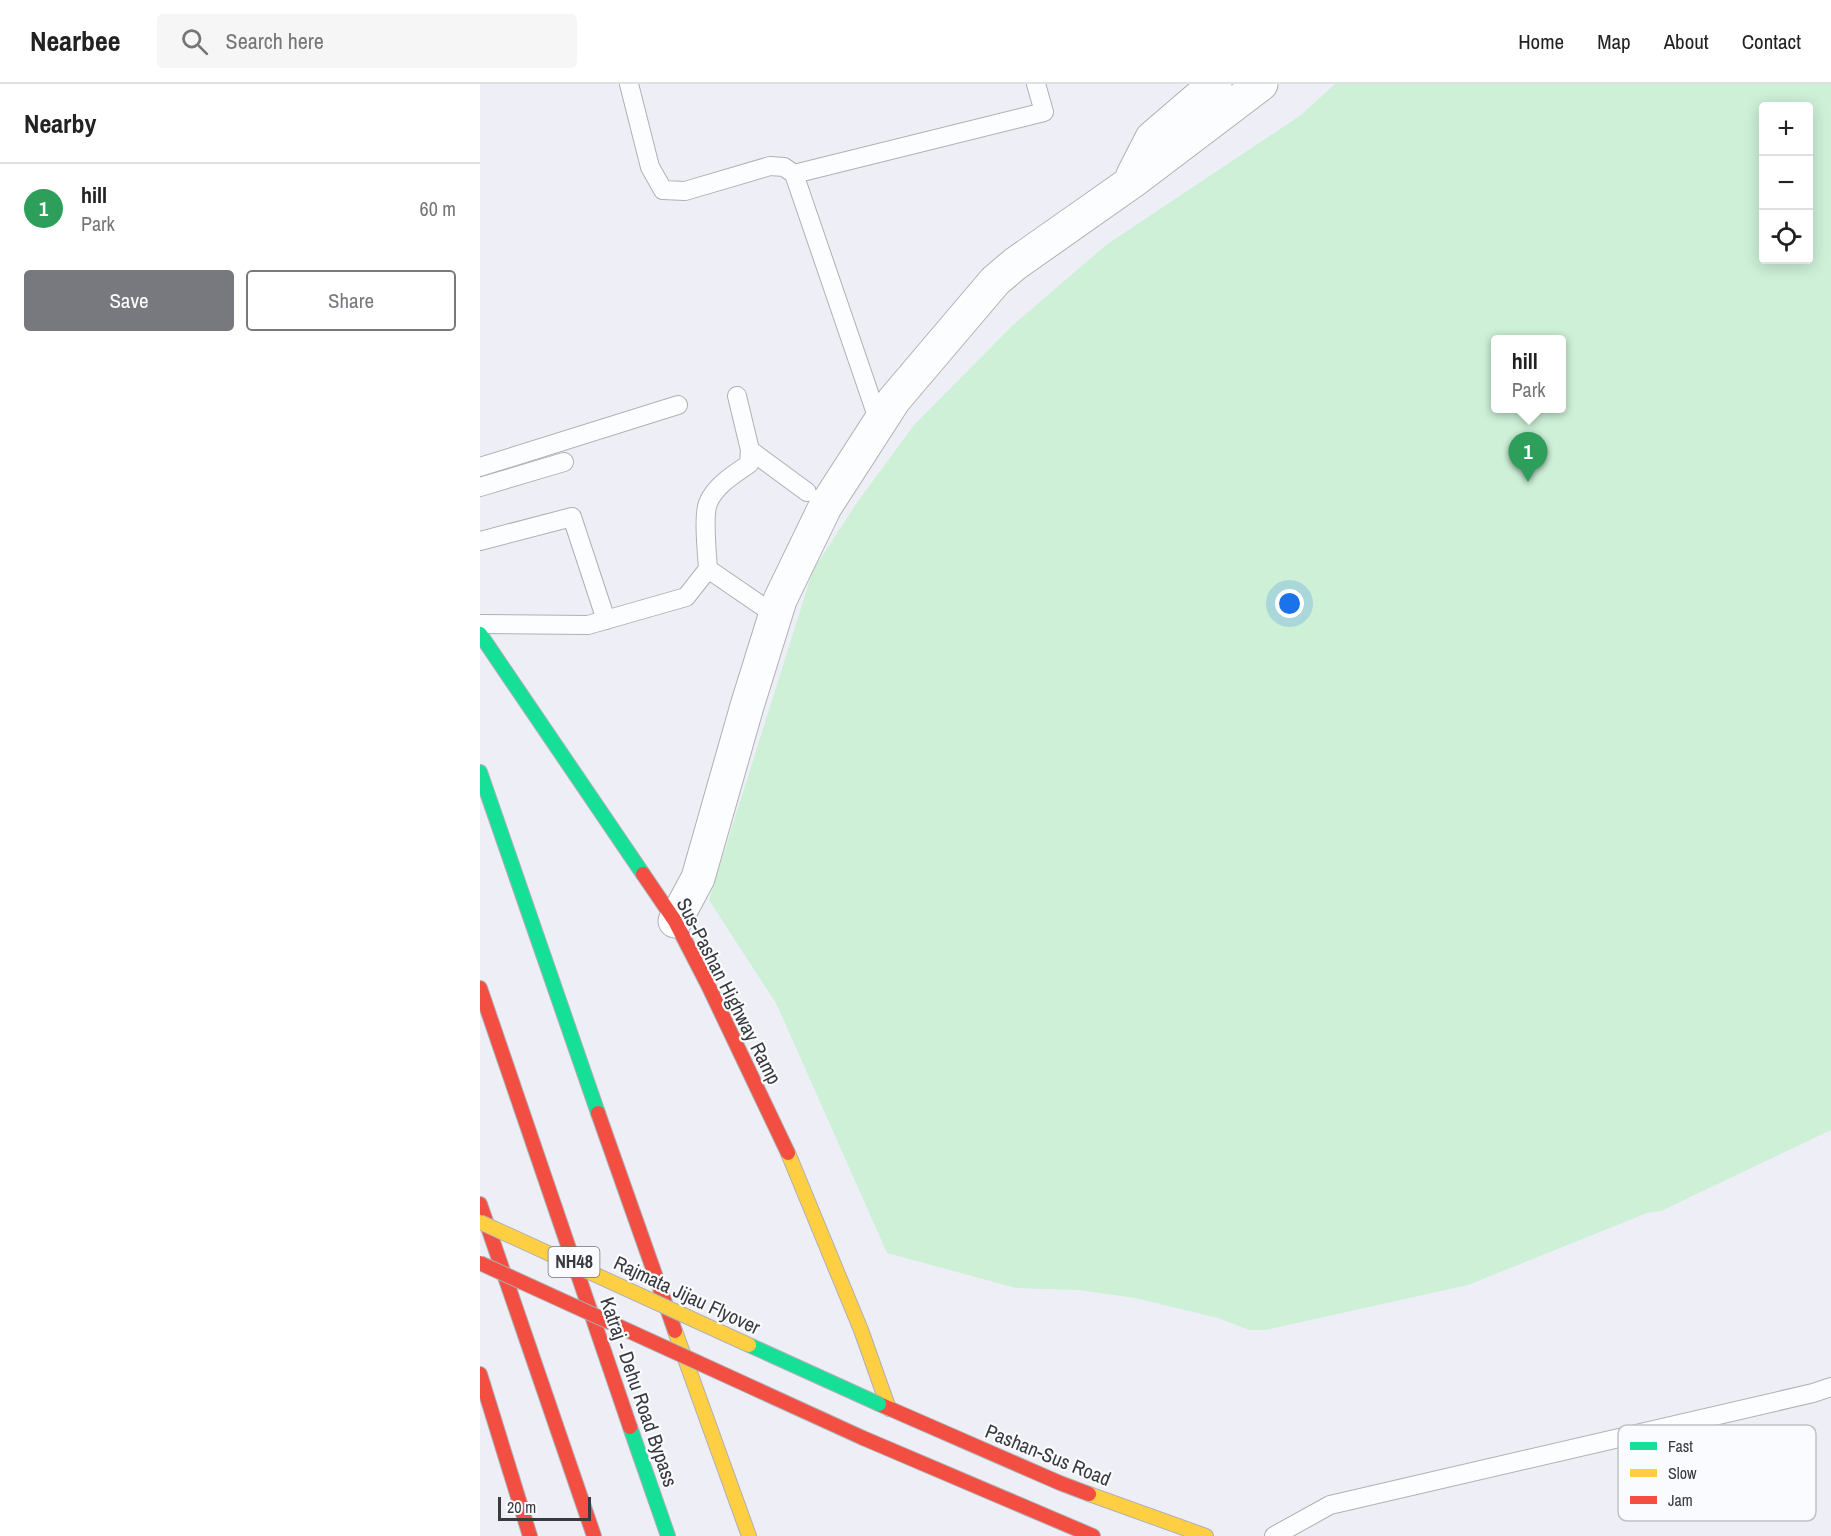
<!DOCTYPE html>
<html lang="en">
<head>
<meta charset="utf-8">
<style>
	:root { --surface:#fff; --page:#f6f6f6; --text:#222; --muted:#767676; --line:#e0e0e0; --accent:#78797e }
	body { margin:0; font-family:"Archivo Narrow",sans-serif; background:var(--page); color:var(--text) }
	.controls { position:absolute; right:18px; top:18px; display:grid; overflow:hidden; border-radius:6px; box-shadow:0 3px 15px #0003 }
	.controls button { width:54px; height:54px; display:grid; place-items:center; padding:0; border:0; border-bottom:2px solid var(--line); background:var(--surface); color:var(--text); font:30px sans-serif }
	.scale { position:absolute; left:18px; bottom:15px; width:93px; box-sizing:border-box; padding-left:6px; border:3px solid #383a3e; border-top:0; font-size:16px; line-height:21px; white-space:nowrap; color:#383a3e; -webkit-text-stroke:4px #fafbfe; paint-order:stroke }
	.you { position:absolute; left:810px; top:520px; width:21px; height:21px; margin:-15px; border:4px solid #fff; border-radius:50%; background:#1a73e8; box-shadow:0 0 0 9px #1a73e833 }
	.badge { display:grid; place-items:center; width:39px; height:39px; border-radius:50%; background:var(--accent); color:#fff; font-size:20px; font-weight:700 }
	.pin { position:absolute; translate:-50% -50px; filter:drop-shadow(0 2px 3px #0008) }
	.pin::after { content:''; position:absolute; top:32px; width:21px; height:18px; background:inherit; clip-path:polygon(0 0,100% 0,50% 100%) }
	.popup { position:absolute; left:1011px; top:251px; width:75px; height:78px; box-sizing:border-box; display:grid; place-content:center; border-radius:6px; background:var(--surface); filter:drop-shadow(0 2px 4px #0005); font-size:20px; white-space:nowrap; color:var(--muted) }
	.popup b { font-size:22px; color:var(--text) }
	.popup::after { content:''; position:absolute; left:50%; top:100%; margin-left:-12px; border:12px solid transparent; border-top-color:var(--surface) }
	.list { margin:0; padding:0; list-style:none }
	h2 { display:flex; justify-content:space-between; align-items:center; height:78px; margin:0; padding:0 24px; font-size:26px }
	h2 small { font-size:20px; font-weight:400; color:var(--muted) }
	.list li { display:grid; grid-template-columns:39px 1fr auto; gap:18px; align-items:center; box-sizing:border-box; height:90px; padding:0 24px; border-top:2px solid var(--line) }
	.list b { display:block; font-size:22px; white-space:nowrap }
	.list p { margin:0; font-size:20px; white-space:nowrap; color:var(--muted) }
	.list em { font-size:20px; font-style:normal; color:var(--muted) }
	.actions { display:flex; gap:12px; padding:18px 24px }
	.actions a { flex:1; padding:14px 0; border:2px solid var(--accent); border-radius:6px; text-align:center; font-size:21px; color:var(--accent) }
	.actions .main { background:var(--accent); color:#fff }
	.icon { flex:none; width:33px; height:33px; fill:none; stroke:currentColor; stroke-width:2; stroke-linecap:round; stroke-linejoin:round }
	.map { position:relative; flex:none; width:1351px; height:1452px; overflow:hidden }
	header { display:flex; align-items:center; gap:36px; box-sizing:border-box; height:84px; padding:0 30px; background:var(--surface); border-bottom:2px solid var(--line) }
	header strong { font-size:28px }
	nav { display:flex; gap:33px; margin-inline-start:auto; font-size:21px }
	.search { width:420px; height:54px; background:var(--page); display:flex; align-items:center; gap:15px; box-sizing:border-box; padding:0 21px; border-radius:6px; color:var(--muted); font-size:22px }
	main { display:flex }
	aside { flex:1; background:var(--surface) }
	.map>svg:first-child { display:block }
	.green { fill:#cdf0d7; fill-rule:evenodd }
	.lines { fill:none; stroke-linecap:round; stroke-linejoin:round }
	.lane-casing { stroke:#afb0b5; stroke-width:20 }
	.street-casing { stroke:#afb0b5; stroke-width:35 }
	.fast-casing { stroke:#afb0b5; stroke-width:16 }
	.slow-casing { stroke:#afb0b5; stroke-width:16 }
	.jam-casing { stroke:#afb0b5; stroke-width:16 }
	.lane { stroke:#fcfdfe; stroke-width:18 }
	.street { stroke:#fcfdfe; stroke-width:33 }
	.fast { stroke:#16e098; stroke-width:14 }
	.slow { stroke:#ffcf43; stroke-width:14 }
	.jam { stroke:#f24e42; stroke-width:14 }
	.fast-bridge-casing { stroke:#afb0b5; stroke-width:16; stroke-linecap:butt }
	.slow-bridge-casing { stroke:#afb0b5; stroke-width:16; stroke-linecap:butt }
	.jam-bridge-casing { stroke:#afb0b5; stroke-width:16; stroke-linecap:butt }
	.fast-bridge { stroke:#16e098; stroke-width:14 }
	.slow-bridge { stroke:#ffcf43; stroke-width:14 }
	.jam-bridge { stroke:#f24e42; stroke-width:14 }
	.labels { text-anchor:middle; stroke-width:4.5; stroke-linejoin:round; paint-order:stroke }
	.shield { fill:#fafbfe; stroke:#727478; stroke-width:1.5 }
	.shield-label { font-size:18px; font-weight:bold; fill:#383a3e }
	.street-label { font-size:20px; fill:#383a3e; stroke:#fafbfe }
	.key { fill:#fafbfe; stroke:#c0c1c4; stroke-width:1.5 }
	.key-label { font-size:16px; fill:#383a3e }
</style>
</head>
<body>
<header>
<strong>Nearbee</strong>
<div class="search"><svg class="icon" aria-label="search" viewBox="0 0 24 24"><circle cx="10" cy="10" r="6"/><path d="M15 15l6 6"/></svg>Search here</div>
<nav><a>Home</a><a>Map</a><a>About</a><a>Contact</a></nav>
</header>
<main>
<aside>
<h2>Nearby<small></small></h2>
<ul class="list">
<li><span class="badge" style="background:#2e9e5b">1</span><div><b>hill</b><p>Park</p></div><em>60 m</em></li>
</ul>
<div class="actions"><a class="main">Save</a><a>Share</a></div>
</aside>
<div class="map">
<svg width="1351" height="1452" viewBox="0 0 1351 1452">
	<rect width="100%" height="100%" fill="#eeeff6"/>
	<!-- green -->
	<path class="green" d="M855,0H1351V1046L1181,1127L1167,1129L988,1201L786,1246H769L738,1234L655,1214L598,1206L536,1204L407,1169L297,921L229,816L333,486L378,417L434,341L532,242L626,161L821,31ZM1284,22H1328V176H1284ZM1015,255H1081V324H1015Z"/>
	<g class="lines">
		<!-- lane casing -->
		<g class="lane-casing">
			<g id="lane">
				<polyline points="149,0 170,83 183,106 205,107 290,82 304,83 314,90 399,338"/>
				<polyline points="314,90 564,28 556,0"/>
				<polyline points="270,366 327,408"/>
				<polyline points="0,383 198,321"/>
				<polyline points="0,403 84,378"/>
				<polyline points="0,457 92,433 126,536"/>
				<polyline points="228,485 295,531"/>
				<path d="M0,540L108,541L206,513L228,485C227,469 223,432 228,419C235,402 254,390 269,380L270,366L257,312"/>
				<polyline points="794,1452 850,1421 1333,1309 1351,1303"/>
			</g>
		</g>
		<!-- street casing -->
		<g class="street-casing">
			<g id="street">
				<polyline points="653,91 672,54 735,0"/>
				<polyline points="195,837 218,794 267,622 300,516 345,423 414,316 515,197 535,180 653,97 781,0"/>
			</g>
		</g>
		<!-- fast casing -->
		<g class="fast-casing">
			<g id="fast">
				<polyline points="0,550 163,790"/>
				<polyline points="0,688 118,1029"/>
				<polyline points="150,1343 188,1452"/>
			</g>
		</g>
		<!-- slow casing -->
		<g class="slow-casing">
			<g id="slow">
				<polyline points="308,1069 381,1246 409,1325"/>
				<polyline points="195,1247 269,1452"/>
				<polyline points="609,1410 726,1452"/>
			</g>
		</g>
		<!-- jam casing -->
		<g class="jam-casing">
			<g id="jam">
				<polyline points="163,790 195,837 228,901 308,1069"/>
				<polyline points="0,904 150,1343"/>
				<polyline points="118,1029 195,1247"/>
				<polyline points="0,1120 114,1452"/>
				<polyline points="0,1290 50,1452"/>
				<polyline points="399,1320 580,1399 609,1410"/>
				<polyline points="383,1354 613,1452"/>
			</g>
		</g>
		<!-- lane -->
		<use href="#lane" class="lane"/>
		<!-- street -->
		<use href="#street" class="street"/>
		<!-- fast -->
		<use href="#fast" class="fast"/>
		<!-- slow -->
		<use href="#slow" class="slow"/>
		<!-- jam -->
		<use href="#jam" class="jam"/>
		<!-- fast-bridge casing -->
		<g class="fast-bridge-casing">
			<polyline id="fast-bridge" points="269,1261 399,1320"/>
		</g>
		<!-- slow-bridge casing -->
		<g class="slow-bridge-casing">
			<polyline id="slow-bridge" points="0,1138 269,1261"/>
		</g>
		<!-- jam-bridge casing -->
		<g class="jam-bridge-casing">
			<polyline id="jam-bridge" points="0,1179 383,1354"/>
		</g>
		<!-- fast-bridge -->
		<use href="#fast-bridge" class="fast-bridge"/>
		<!-- slow-bridge -->
		<use href="#slow-bridge" class="slow-bridge"/>
		<!-- jam-bridge -->
		<use href="#jam-bridge" class="jam-bridge"/>
	</g>
	<g class="labels">
		<!-- shield labels -->
		<rect class="shield" x="68.5" y="1163" width="51" height="30" rx="4.5"/>
		<g class="shield-label">
			<text x="94" y="1184">NH48</text>
		</g>
		<!-- street labels -->
		<g class="street-label">
			<text transform="translate(249 907) rotate(63)" y="7">Sus-Pashan Highway Ramp</text>
			<text transform="translate(207 1211) rotate(25)" y="7">Rajmata Jijau Flyover</text>
			<text transform="translate(159 1308) rotate(71)" y="7">Katraj - Dehu Road Bypass</text>
			<text transform="translate(568 1371) rotate(22)" y="7">Pashan-Sus Road</text>
		</g>
	</g>
	<!-- legend -->
	<rect x="1138" y="1341" width="198" height="96" rx="9" class="key"/>
	<rect x="1150" y="1358" width="27" height="8" fill="#16e098"/>
	<rect x="1150" y="1385" width="27" height="8" fill="#ffcf43"/>
	<rect x="1150" y="1412" width="27" height="8" fill="#f24e42"/>
	<g class="key-label">
		<text x="1188" y="1368">Fast</text>
		<text x="1188" y="1395">Slow</text>
		<text x="1188" y="1422">Jam</text>
	</g>
</svg>
<div class="controls">
<button>+</button>
<button>−</button>
<button><svg class="icon" aria-label="locate" viewBox="0 0 24 24"><circle cx="12" cy="12" r="6"/><path d="M12 2v4M12 18v4M2 12h4M18 12h4"/></svg></button>
</div>
<div class="scale">20 m</div>
<div class="you"></div>
<div class="pin badge" style="left:1048px;top:398px;background:#2e9e5b">1</div>
<div class="popup"><b>hill</b>Park</div>
</div>
</main>
</body>
</html>
